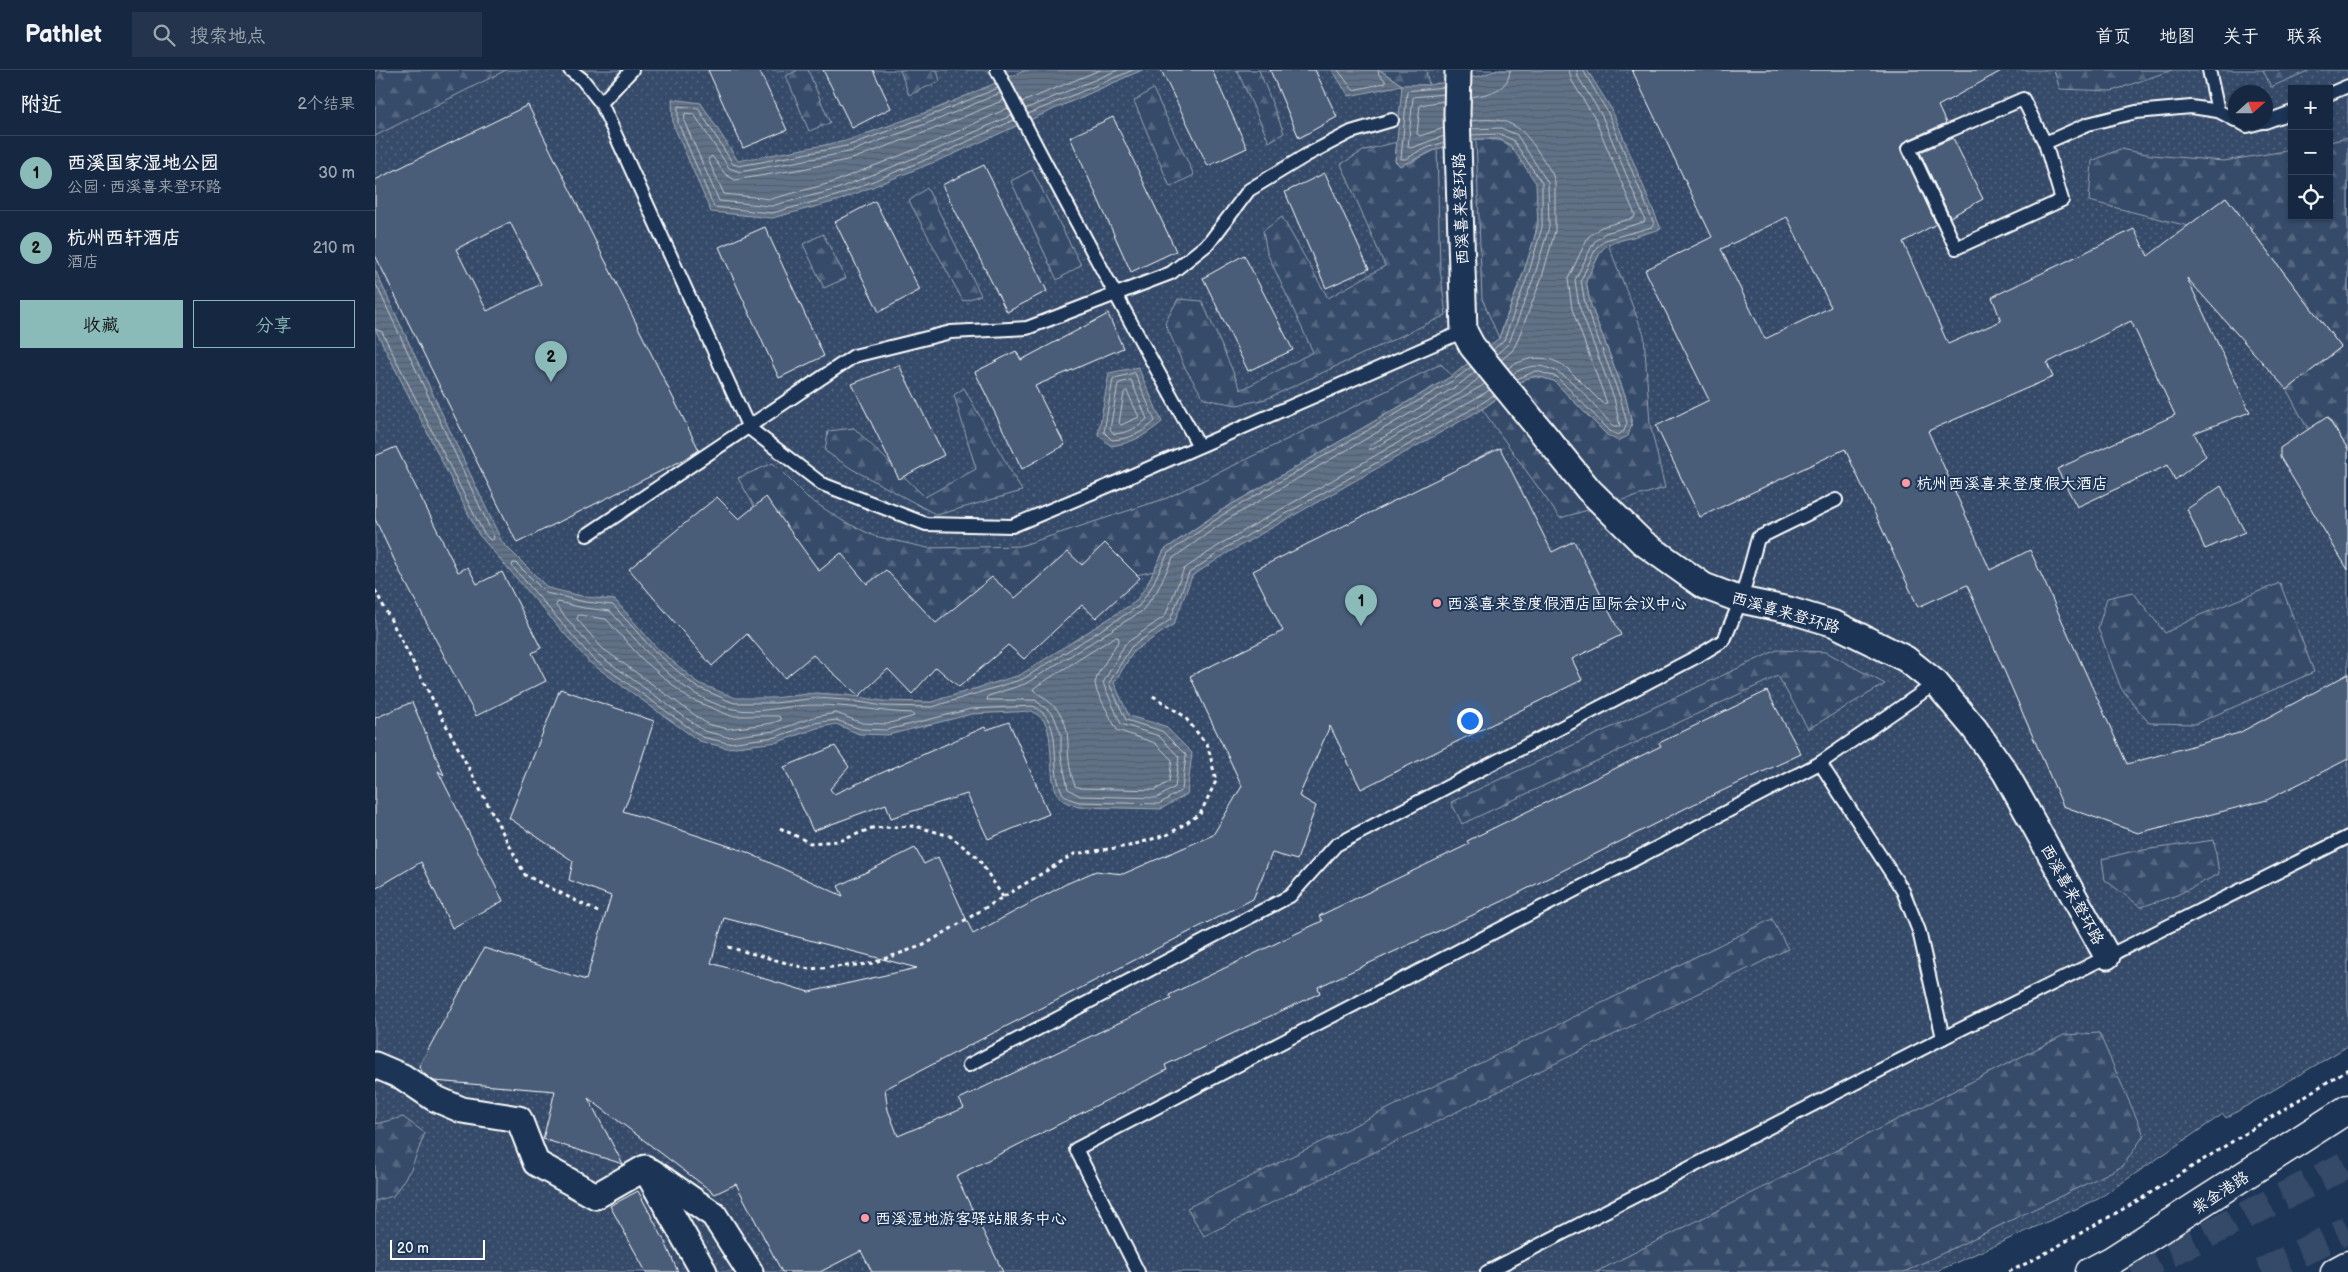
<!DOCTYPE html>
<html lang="zh">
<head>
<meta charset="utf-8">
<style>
	:root { --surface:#162841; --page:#23344c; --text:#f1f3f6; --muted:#9ea6b1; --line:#35445a; --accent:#8bbbb9 }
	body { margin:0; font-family:"Balsamiq Sans","LXGW WenKai TC",sans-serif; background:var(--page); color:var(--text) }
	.controls { position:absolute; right:15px; top:15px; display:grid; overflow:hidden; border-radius:0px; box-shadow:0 1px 4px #0004 }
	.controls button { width:45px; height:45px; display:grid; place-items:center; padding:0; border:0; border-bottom:1px solid var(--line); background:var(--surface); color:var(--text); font:25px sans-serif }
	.compass { position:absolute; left:1853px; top:15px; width:45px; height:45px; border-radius:50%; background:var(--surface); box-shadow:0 1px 4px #0004; rotate:69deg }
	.scale { position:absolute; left:15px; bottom:12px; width:95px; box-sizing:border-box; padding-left:5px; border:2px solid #fff; border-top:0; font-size:14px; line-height:18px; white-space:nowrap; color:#fff; -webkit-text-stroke:4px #1d3557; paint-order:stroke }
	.you { position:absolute; left:1094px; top:650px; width:18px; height:18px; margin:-12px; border:4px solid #fff; border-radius:50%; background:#1a73e8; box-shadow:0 0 0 8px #1a73e833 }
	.badge { display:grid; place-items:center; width:32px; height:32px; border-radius:50%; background:var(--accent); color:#111; font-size:16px; font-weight:700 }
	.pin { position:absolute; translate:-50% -41px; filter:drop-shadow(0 1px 2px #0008) }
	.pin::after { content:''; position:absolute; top:26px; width:18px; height:15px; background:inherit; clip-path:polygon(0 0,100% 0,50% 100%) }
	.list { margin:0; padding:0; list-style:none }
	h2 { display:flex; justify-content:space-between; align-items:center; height:65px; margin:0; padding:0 20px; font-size:21px }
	h2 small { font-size:16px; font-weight:400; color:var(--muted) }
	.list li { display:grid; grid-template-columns:32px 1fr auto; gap:15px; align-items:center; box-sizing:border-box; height:75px; padding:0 20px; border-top:1px solid var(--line) }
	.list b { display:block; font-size:19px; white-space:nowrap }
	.list p { margin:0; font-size:16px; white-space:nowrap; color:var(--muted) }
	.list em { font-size:16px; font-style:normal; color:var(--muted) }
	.actions { display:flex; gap:10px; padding:15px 20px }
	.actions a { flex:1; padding:11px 0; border:1px solid var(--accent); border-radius:0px; text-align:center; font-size:18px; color:var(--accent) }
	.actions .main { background:var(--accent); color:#111 }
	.icon { flex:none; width:28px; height:28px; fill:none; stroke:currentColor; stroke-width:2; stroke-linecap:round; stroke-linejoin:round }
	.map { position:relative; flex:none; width:1973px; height:1202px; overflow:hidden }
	header { display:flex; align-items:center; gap:30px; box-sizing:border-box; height:70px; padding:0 25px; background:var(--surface); border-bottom:1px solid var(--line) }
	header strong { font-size:24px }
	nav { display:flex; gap:28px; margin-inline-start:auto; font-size:18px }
	.search { width:350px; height:45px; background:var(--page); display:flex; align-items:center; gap:12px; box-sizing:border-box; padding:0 18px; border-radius:0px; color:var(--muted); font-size:19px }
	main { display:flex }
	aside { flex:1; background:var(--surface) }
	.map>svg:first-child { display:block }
	.grass { fill:url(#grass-dots); stroke:#9aa5b4; fill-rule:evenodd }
	.forest { fill:url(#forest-firs); stroke:#9aa5b4 }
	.water { fill:url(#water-rules); stroke:#a0aab8 }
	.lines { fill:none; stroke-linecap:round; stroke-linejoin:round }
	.shore { stroke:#c0c7d0; stroke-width:1 }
	.building { fill:#4a5d79; stroke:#fff; fill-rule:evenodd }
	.highway-tunnel { stroke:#344968; stroke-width:28; stroke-dasharray:28 14; stroke-linecap:butt }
	.lane-casing { stroke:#fff; stroke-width:16 }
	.street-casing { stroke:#fff; stroke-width:29 }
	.primary-casing { stroke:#fff; stroke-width:31 }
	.path { stroke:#fff; stroke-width:3; stroke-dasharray:4 4; stroke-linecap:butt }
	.lane { stroke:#1d3557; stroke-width:12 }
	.street { stroke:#1d3557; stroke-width:25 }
	.primary { stroke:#1d3557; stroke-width:28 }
	.poi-dot { fill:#ff9aa2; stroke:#1d3557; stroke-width:2 }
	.labels { text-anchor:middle; stroke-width:4; stroke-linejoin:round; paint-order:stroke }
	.street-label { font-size:16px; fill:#fff; stroke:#1d3557 }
	.poi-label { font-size:16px; fill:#fff; stroke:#1d3557; text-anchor:start }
</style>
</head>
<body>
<header>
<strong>Pathlet</strong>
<div class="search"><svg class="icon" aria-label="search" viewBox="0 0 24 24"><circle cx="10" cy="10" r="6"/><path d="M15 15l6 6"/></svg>搜索地点</div>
<nav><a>首页</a><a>地图</a><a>关于</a><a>联系</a></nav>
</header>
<main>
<aside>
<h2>附近<small>2个结果</small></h2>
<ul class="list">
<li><span class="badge">1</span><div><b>西溪国家湿地公园</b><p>公园 · 西溪喜来登环路</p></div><em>30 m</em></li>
<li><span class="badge">2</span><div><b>杭州西轩酒店</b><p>酒店</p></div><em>210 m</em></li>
</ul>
<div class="actions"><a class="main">收藏</a><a>分享</a></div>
</aside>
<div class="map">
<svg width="1973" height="1202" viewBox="0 0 1973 1202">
	<defs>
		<pattern id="grass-dots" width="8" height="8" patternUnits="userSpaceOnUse" patternTransform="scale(1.25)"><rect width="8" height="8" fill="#364b69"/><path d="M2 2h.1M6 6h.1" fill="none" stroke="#546680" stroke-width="1.8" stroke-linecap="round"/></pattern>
		<pattern id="forest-firs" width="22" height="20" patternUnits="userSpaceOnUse" patternTransform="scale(1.25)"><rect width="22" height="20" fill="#364b69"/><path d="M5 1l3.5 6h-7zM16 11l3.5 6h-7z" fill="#546680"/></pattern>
		<pattern id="water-rules" width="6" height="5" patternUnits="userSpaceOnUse" patternTransform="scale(1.25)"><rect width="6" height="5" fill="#617289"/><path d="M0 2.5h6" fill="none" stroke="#555d67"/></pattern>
	</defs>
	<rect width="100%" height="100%" fill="#1d3557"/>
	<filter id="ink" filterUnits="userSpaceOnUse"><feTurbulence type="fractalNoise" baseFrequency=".02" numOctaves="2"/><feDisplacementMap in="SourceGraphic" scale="10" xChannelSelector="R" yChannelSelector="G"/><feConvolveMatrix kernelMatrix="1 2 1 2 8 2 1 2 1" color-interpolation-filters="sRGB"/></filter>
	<g filter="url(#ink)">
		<!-- grass -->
		<path class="grass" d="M0,0H1973V976L1851,1048L1848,1044L1723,1129L1560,1202H0ZM1917,19H1954V146H1917ZM1860,22H1890V52H1860Z"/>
		<!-- forest -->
		<g class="forest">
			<polygon points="0,0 131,0 0,66"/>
			<polygon points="423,0 433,0 455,53 434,61 411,6"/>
			<polygon points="525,0 562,0 565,11 534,25"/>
			<polygon points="862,0 884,0 909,63 894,72"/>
			<polygon points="1005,0 1051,0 1054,15 1027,15"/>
			<polygon points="1679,0 1797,0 1737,21 1685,19"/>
			<polygon points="1888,0 1935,0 1896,17"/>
			<polygon points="778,19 819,105 795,117 759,31"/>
			<polygon points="1973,68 1973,379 1953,347 1933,360 1912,320 1966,277 1851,127 1813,156 1714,131 1717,91 1745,79 1777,85 1849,91 1917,80 1917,146 1954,146 1954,72"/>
			<path d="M1101,69C1128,69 1132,69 1147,92C1152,99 1160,107 1162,115C1172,164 1138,222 1124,268L1107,229Z"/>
			<polygon points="1022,72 1020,91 1033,94 1062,79 1065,199 1071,245 891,329 862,335 829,329 809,296 790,253 803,229 827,231 866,320 938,282 892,183 888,161 907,147 953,228 1010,196 966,94 990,80"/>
			<polygon points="657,100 706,195 682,210 636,111"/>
			<polygon points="552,118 606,225 588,231 534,131"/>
			<polygon points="448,164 471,208 449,218 428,174"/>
			<polygon points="1233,174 1269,265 1275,354 1290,418 1185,448 1107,339 1150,309 1161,306 1179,311 1232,365 1257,354 1250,325 1215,233 1211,211 1226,181"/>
			<polygon points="1066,294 1077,306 847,440 789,480 779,501 704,518 548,572 460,522 390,455 363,408 398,393 433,428 468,451 499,466 553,478 645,476 792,428"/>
			<polygon points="589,318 647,421 562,445 477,399 450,381 453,361 479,358 550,427 601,399 579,325"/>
			<polygon points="1905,513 1939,602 1820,654 1774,653 1746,618 1723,558 1732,528 1758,522 1790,563 1825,545"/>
			<polygon points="1402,580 1451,582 1510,614 1433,659 1403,606 1087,754 1076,732"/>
			<polygon points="1839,770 1844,804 1802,825 1766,837 1730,810 1727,789 1755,782"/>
			<polygon points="1397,849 1413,879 829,1166 812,1138"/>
			<polygon points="1724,963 1769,1065 1748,1096 1529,1202 1221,1202 1689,965"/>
			<polygon points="28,1047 50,1063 36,1099 18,1126 0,1131 0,1054"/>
		</g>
		<!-- water -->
		<g class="water">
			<polygon points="651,0 767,0 572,87 462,131 397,148 336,142 298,54 297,29 326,33 363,91 471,71 560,39"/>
			<path d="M957,0H1005L1027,15H1054L1105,6L1123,0H1212L1237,40L1286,159L1233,174L1226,181L1211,211L1215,233L1250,325L1257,354L1253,366L1243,371L1232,365L1179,311L1161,306L1150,309L1107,339L854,482L817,506L799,554L759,581L739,613L754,646L790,656L817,683L812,724L786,739L703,737C696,734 686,732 683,725C672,706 680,667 669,651C666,647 661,644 657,641L597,644L513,665L484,664L461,654L442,658L403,672L352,678L324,671L214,592L104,465L0,259V200L127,472L173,518L211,527L240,530L280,576L323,613L361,628H399L440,623L472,625L508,631L556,632L645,605L760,532L772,515L789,480L847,440L1077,306L1124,268L1149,201L1163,156L1161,113L1135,75L1125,69H1101L1062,79L1025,96L1020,91L1027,15L974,26Z"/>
			<path d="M763,297L787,352C770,366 757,373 736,376L723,365L734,303Z"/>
		</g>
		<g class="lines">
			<!-- shore -->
			<g class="shore">
				<polyline points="963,0 978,20 1010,13 1010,10 1004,5 1003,0"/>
				<polyline points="1069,17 1032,21 1026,89 1031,89 1044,81 1069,72"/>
				<polyline points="623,18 562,43 472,76 364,96 358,94 323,38 303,36 303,53 339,137 397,143 461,126 570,82 639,50"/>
				<polyline points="625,23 564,49 474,82 365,102 354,98 319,44 310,43 309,51 344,131 396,136 459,120 567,77 637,45"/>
				<polyline points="1069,24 1038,27 1033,77 1036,78 1069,66"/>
				<path d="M1096,27C1113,24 1134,21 1135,0"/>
				<polyline points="629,30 567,56 477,89 427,99 360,110 350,104 337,86 333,89 349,124 396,129 456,113 564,70 633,38"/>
				<polyline points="1069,31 1045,35 1042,64 1045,66 1069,58"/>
				<polyline points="647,32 725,0"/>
				<polyline points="650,39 743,0"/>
				<polyline points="653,44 758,0"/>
				<path d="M1096,51C1145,43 1153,67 1177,103L1180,112V161L1167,207L1141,274L1137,281L1126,290"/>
				<polyline points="1096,59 1126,58 1142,65 1173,113 1174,157 1160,204 1134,273 1122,284"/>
				<polyline points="1096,65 1125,64 1138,70 1167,113 1167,157 1154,202 1129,270 1118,280"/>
				<polyline points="0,212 119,467 118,470 115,470 108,462 7,262 0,259"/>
				<path d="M1096,297L1079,310L849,444L793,483L776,518L764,536L648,609L557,637L508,636L472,630L441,628L400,633H359L320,616L277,579L238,535L210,532L171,523L141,493H138L137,496L217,588L327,667L353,673L401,667L440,653L461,650L485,659L512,660L596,639L658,636C691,652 673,694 687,722C690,728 698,730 704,732L784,734L807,720L811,685L787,661L751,650L734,613L756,577L795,550L814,503L852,477L1104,335L1119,325"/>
				<path d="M1133,298C1151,286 1174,284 1192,298L1228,334L1232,333L1197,239L1193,209L1213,167L1226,157L1259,148L1260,145L1220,49L1197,11L1194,0"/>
				<polyline points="1100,302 1082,316 853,449 798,488 782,521 767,541 650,614 613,626 612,630 660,630 678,644 686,664 686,685 693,719 705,726 782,728 800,717 804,687 784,666 746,654 728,613 750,574 790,546 809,499 849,472 1115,320"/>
				<path d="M760,303L780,351C768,363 754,369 737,370L729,362L738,309Z"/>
				<path d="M1138,304C1179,276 1212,329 1238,356H1245L1239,328L1204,236L1200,210L1219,172L1230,163L1269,152L1270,150L1227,46L1203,7L1202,0"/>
				<polyline points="1105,307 1087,322 995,375 994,379 998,379 1110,314"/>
				<polyline points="1142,309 1161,301 1182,307 1235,361 1243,365 1249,361 1252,353 1245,327 1210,234 1206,210 1221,178 1230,170 1277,157 1279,154 1233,43 1208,0"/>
				<path d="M756,310L772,349C763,358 752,363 739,364L735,359L743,314Z"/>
				<polygon points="752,321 764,347 746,355 744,353 749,323"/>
				<path d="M183,532L209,538L235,541C270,579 305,628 358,639C384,645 416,634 442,635C474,635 505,642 537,643L539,646L512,654L487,653L461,643L439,647L400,661L353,667L329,661L221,583L181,536Z"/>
				<polygon points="204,545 231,549 267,589 313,628 356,646 404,646 406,650 398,653 353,659 332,654 227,578 202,549"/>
				<path d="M740,567H743L744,570L723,604L720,613L722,622L742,660L780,673L797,690L794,712L780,720L706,718L700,716C683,670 710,653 658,620L659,618Z"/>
			</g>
		</g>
		<!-- building -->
		<g class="building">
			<polygon points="333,0 384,0 412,60 368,78"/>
			<polygon points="448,0 498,0 516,38 477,58"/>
			<polygon points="786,0 837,0 872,78 833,96"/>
			<polygon points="895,0 940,0 962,47 924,68"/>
			<path d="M1257,0H1628L1563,36L1571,53L1531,71L1526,77L1561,154L1528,172L1573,274L1626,251L1617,227L1759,159L1773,186L1851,127L1966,277L1912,320L1812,208L1875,342L1819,363L1831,386L1800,410L1793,395L1702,437L1682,399L1800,345L1756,251L1672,293L1678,307L1553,361L1615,500L1655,480L1752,694L1864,663L1973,604V689L1892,730L1763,763L1688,736L1592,515L1543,537L1470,379L1325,447L1281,356L1334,330L1270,200L1337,167ZM1412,147L1456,237L1390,269L1346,179Z"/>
			<path d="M153,35L324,380L310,389L142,473L0,185V110ZM135,152L166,214L112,241L81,179Z"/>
			<polygon points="738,47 801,181 756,202 695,67"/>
			<polygon points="1578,68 1608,129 1575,147 1545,82"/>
			<polygon points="609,95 672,221 632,242 567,115"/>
			<polygon points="950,103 994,199 951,218 910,122"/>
			<polygon points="500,131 545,220 504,242 460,152"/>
			<polygon points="390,157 449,286 404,308 344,177"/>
			<polygon points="869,185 918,280 873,301 828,208"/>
			<polygon points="733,244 748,278 660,316 690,375 647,399 600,302 641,281 646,290"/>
			<polygon points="524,295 569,385 524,409 477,314"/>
			<polygon points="1952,347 1973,379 1973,500 1905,387 1905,378"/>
			<polygon points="21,377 83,502 93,497 102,514 127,502 166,578 157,583 171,611 101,646 25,502 0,449 0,386"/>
			<path d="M1125,378L1177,482L1199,471L1246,565L1197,589L1207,610L986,719L955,656L924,726L941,736L922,790L897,783L878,829L510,1019L513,1040L523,1066L589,1038L584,1029L796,928L794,925L947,851L944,846L1094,774L1092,771L1286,676L1284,673L1392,621L1426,684L1315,736L1128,831L943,917L945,923L790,995L792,1000L581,1106L628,1202H497L486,1181L445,1202H407L361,1114L340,1124L213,1028L248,1094L168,1069L180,1021L59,1011L48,1003L44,996L109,878L211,910L236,826L194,810L198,791L134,748L185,619L279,651L255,725L248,741L369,781L468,826L463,816L540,778L549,794L563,787L598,864L691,814L721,801L748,804L838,765L867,716L815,606L908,561L878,501ZM349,848L542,898L434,922L336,893Z"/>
			<polygon points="1846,416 1870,462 1830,479 1812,439"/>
			<polygon points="342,427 364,449 391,427 444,501 466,483 492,514 511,500 561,553 617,507 640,528 693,482 707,495 730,473 765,508 721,548 707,535 649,589 633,575 584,617 561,597 537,624 513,599 484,626 438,585 410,608 372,564 337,596 254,499"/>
			<polygon points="37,632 69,705 63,701 128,831 77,858 46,792 0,819 0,648"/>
			<polygon points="634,652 674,744 613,769 592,724 516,748 511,734 438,761 409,697 460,676 474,697 455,719 459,724 610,657 611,660"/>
			<polygon points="263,1121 290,1172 303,1202 271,1202 235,1136"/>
		</g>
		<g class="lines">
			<!-- highway-tunnel -->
			<g class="highway-tunnel">
				<polyline points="1757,1202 1973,1094"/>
				<polyline points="1887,1202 1973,1159"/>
			</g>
			<!-- lane casing -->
			<g class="lane-casing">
				<g id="lane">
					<polyline points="195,0 207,9 226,33 374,358 447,414 551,454 637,456 733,416 1089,261"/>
					<path d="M622,0C687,127 755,252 824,376"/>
					<polyline points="1834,0 1843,41"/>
					<polyline points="1954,24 1973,16"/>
					<polygon points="1648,29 1670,73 1687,130 1581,178 1534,78"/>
					<polyline points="226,33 257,0"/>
					<polyline points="1865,52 1872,56 1887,52"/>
					<polyline points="1890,52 1917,42"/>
					<polyline points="1670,73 1713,54 1761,42 1816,37 1843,41 1860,50"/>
					<polyline points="212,465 479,286 576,262 652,258 796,203 834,173 874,120 930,86 976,62 1017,50"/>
					<polyline points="1445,693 1528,821 1544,861 1568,968"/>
					<polyline points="594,995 915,826 961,775 1323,586 1349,570 1366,530 1383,468 1461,430"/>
					<polyline points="763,1202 701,1079 1445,693 1561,613"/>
					<polyline points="1112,1202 1568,968 1973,767"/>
				</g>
			</g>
			<!-- street casing -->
			<g class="street-casing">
				<g id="street">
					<polyline points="1083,0 1082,44 1089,261 1097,276 1214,420 1267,472 1329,516 1366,530 1414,540 1460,554 1531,589 1561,613 1599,658 1630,702 1732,886"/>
					<polyline points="0,995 28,1007 59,1028 87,1040 144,1049 161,1093 221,1126 270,1098 329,1202"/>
					<polyline points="277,1102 339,1145 375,1202"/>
				</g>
			</g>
			<!-- primary casing -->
			<g class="primary-casing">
				<g id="primary">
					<polyline points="1715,1202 1736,1191 1973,1039"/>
					<polyline points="1960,1202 1973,1195"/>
				</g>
			</g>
			<!-- path -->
			<g class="path">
				<polyline points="0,520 150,805 223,842"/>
				<polyline points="405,758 435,773 465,771 497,758 540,756 575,766 603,788 628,827"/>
				<polyline points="353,877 434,899 494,894 549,875 699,784 754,776 794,764 825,744 841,711 833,676 809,646 775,624"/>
				<polyline points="1634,1202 1660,1189 1764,1130 1973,999"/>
			</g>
			<!-- lane -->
			<use href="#lane" class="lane"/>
			<!-- street -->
			<use href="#street" class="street"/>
			<!-- primary -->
			<use href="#primary" class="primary"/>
		</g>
	</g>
	<!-- markers -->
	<g class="poi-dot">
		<circle cx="1531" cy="413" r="5"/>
		<circle cx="1062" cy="533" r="5"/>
		<circle cx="490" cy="1148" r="5"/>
	</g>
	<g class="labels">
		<!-- street labels -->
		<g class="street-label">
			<text transform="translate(1085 139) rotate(-92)" y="6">西溪喜来登环路</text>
			<text transform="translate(1411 542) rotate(16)" y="6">西溪喜来登环路</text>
			<text transform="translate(1698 824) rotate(61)" y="6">西溪喜来登环路</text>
			<text transform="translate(1845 1122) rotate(-33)" y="6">紫金港路</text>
		</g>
		<!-- poi labels -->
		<g class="poi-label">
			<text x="1541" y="419">杭州西溪喜来登度假大酒店</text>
			<text x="1072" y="539">西溪喜来登度假酒店国际会议中心</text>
			<text x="500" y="1154">西溪湿地游客驿站服务中心</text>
		</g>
	</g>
</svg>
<div class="controls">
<button>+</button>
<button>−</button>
<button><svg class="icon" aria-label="locate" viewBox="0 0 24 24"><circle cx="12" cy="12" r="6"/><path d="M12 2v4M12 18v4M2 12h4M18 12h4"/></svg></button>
</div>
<svg class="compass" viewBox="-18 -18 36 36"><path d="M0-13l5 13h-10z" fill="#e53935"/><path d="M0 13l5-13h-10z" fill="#9ea6b1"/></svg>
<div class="scale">20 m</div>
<div class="you"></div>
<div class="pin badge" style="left:986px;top:556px">1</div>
<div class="pin badge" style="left:176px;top:312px">2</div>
</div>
</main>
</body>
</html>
